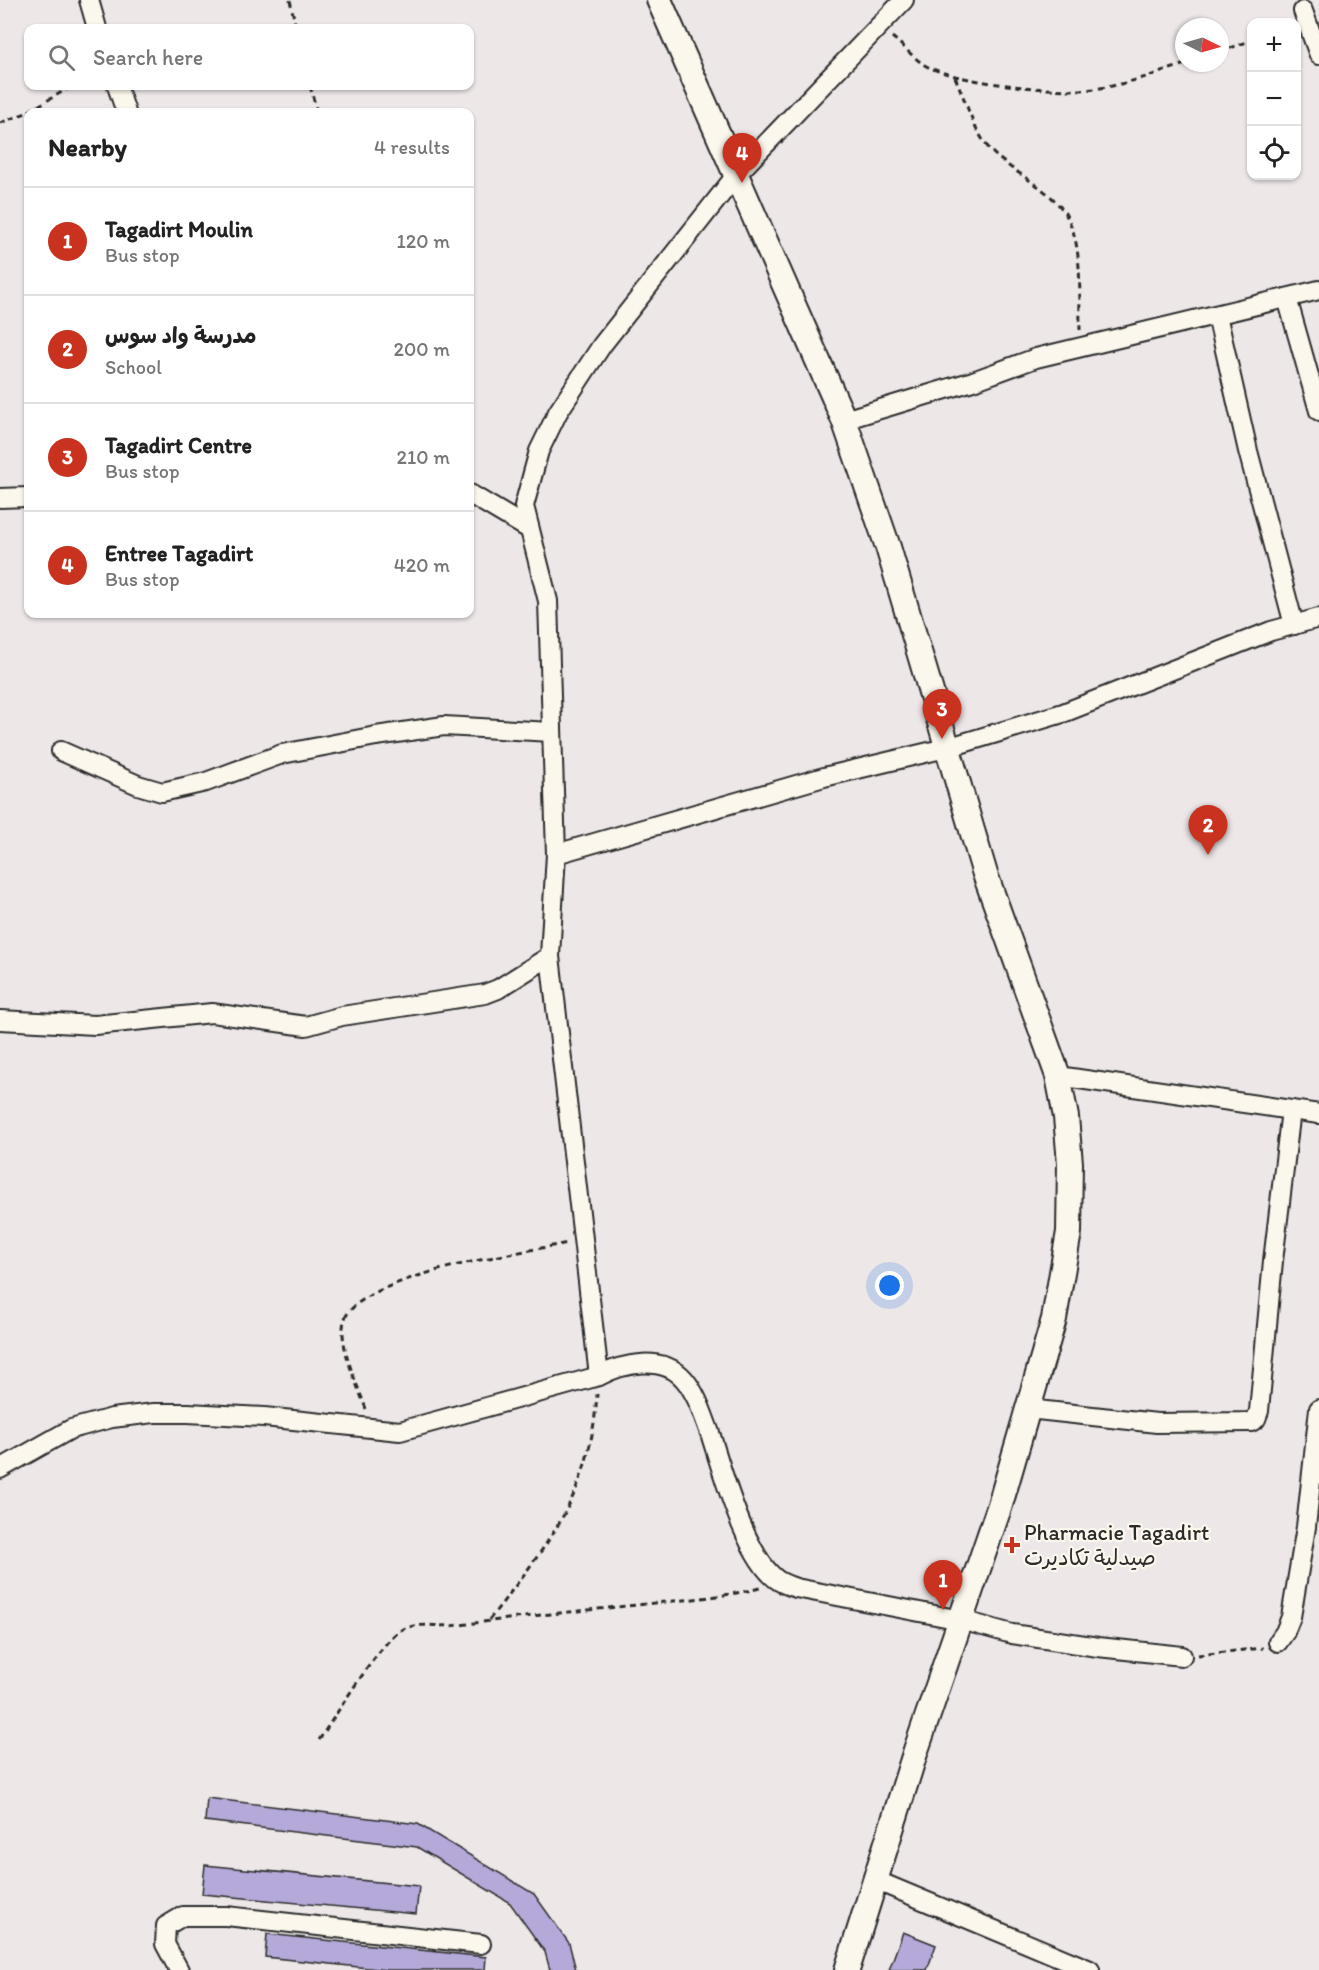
<!DOCTYPE html>
<html lang="en">
<head>
<meta charset="utf-8">
<style>
	:root { --surface:#fff; --page:#f2f2f2; --text:#222; --muted:#767676; --line:#e0e0e0; --accent:#c8321e }
	body { margin:0; font-family:Itim,"Playpen Sans Arabic",sans-serif; background:var(--page); color:var(--text) }
	.controls { position:absolute; right:18px; top:18px; display:grid; overflow:hidden; border-radius:12px; box-shadow:0 2px 4px #0004 }
	.controls button { width:54px; height:54px; display:grid; place-items:center; padding:0; border:0; border-bottom:2px solid var(--line); background:var(--surface); color:var(--text); font:30px sans-serif }
	.compass { position:absolute; left:1175px; top:18px; width:54px; height:54px; border-radius:50%; background:var(--surface); box-shadow:0 2px 4px #0004; rotate:95deg }
	.you { position:absolute; left:890px; top:1286px; width:21px; height:21px; margin:-15px; border:4px solid #fff; border-radius:50%; background:#1a73e8; box-shadow:0 0 0 9px #1a73e833 }
	.badge { display:grid; place-items:center; width:39px; height:39px; border-radius:50%; background:var(--accent); color:#fff; font-size:20px; font-weight:700 }
	.pin { position:absolute; translate:-50% -50px; filter:drop-shadow(0 2px 3px #0008) }
	.pin::after { content:''; position:absolute; top:32px; width:21px; height:18px; background:inherit; clip-path:polygon(0 0,100% 0,50% 100%) }
	.list { margin:0; padding:0; list-style:none }
	h2 { display:flex; justify-content:space-between; align-items:center; height:78px; margin:0; padding:0 24px; font-size:26px }
	h2 small { font-size:20px; font-weight:400; color:var(--muted) }
	.list li { display:grid; grid-template-columns:39px 1fr auto; gap:18px; align-items:center; box-sizing:border-box; height:108px; padding:0 24px; border-top:2px solid var(--line) }
	.list b { display:block; font-size:22px; white-space:nowrap }
	.list p { margin:0; font-size:20px; white-space:nowrap; color:var(--muted) }
	.list em { font-size:20px; font-style:normal; color:var(--muted) }
	.icon { flex:none; width:33px; height:33px; fill:none; stroke:currentColor; stroke-width:2; stroke-linecap:round; stroke-linejoin:round }
	.map { position:relative; flex:none; width:1319px; height:1970px; overflow:hidden }
	.search { position:absolute; background:var(--surface); box-shadow:0 2px 4px #0004; left:24px; top:24px; width:450px; height:66px; display:flex; align-items:center; gap:15px; box-sizing:border-box; padding:0 21px; border-radius:12px; color:var(--muted); font-size:22px }
	.panel { position:absolute; background:var(--surface); box-shadow:0 2px 4px #0004; left:24px; top:108px; width:450px; height:510px; border-radius:12px }
	.map>svg:first-child { display:block }
	.building { fill:#b4a9d9; stroke:#2b2b2b; stroke-width:1.5 }
	.lines { fill:none; stroke-linecap:round; stroke-linejoin:round }
	.street-casing { stroke:#2b2b2b; stroke-width:22 }
	.secondary-casing { stroke:#2b2b2b; stroke-width:28 }
	.path { stroke:#2b2b2b; stroke-width:3; stroke-dasharray:6 4.5; stroke-linecap:butt }
	.street { stroke:#fbf7ec; stroke-width:18 }
	.secondary { stroke:#fbf7ec; stroke-width:24 }
	.poi-dot { fill:#c8321e; stroke:#fbf7ec; stroke-width:2 }
	.labels { text-anchor:middle; stroke-width:4.5; stroke-linejoin:round; paint-order:stroke }
	.poi-label { font-size:22px; fill:#2b2b2b; stroke:#fbf7ec; text-anchor:start }
</style>
</head>
<body>
<div class="map">
<svg width="1319" height="1970" viewBox="0 0 1319 1970">
	<rect width="100%" height="100%" fill="#ede7e8"/>
	<filter id="ink" filterUnits="userSpaceOnUse"><feTurbulence type="fractalNoise" baseFrequency=".0167" numOctaves="2"/><feDisplacementMap in="SourceGraphic" scale="12" xChannelSelector="R" yChannelSelector="G"/><feConvolveMatrix kernelMatrix="1 2 1 2 8 2 1 2 1" color-interpolation-filters="sRGB"/></filter>
	<g filter="url(#ink)">
		<!-- building -->
		<g class="building">
			<polygon points="207,1798 418,1824 534,1894 569,1943 576,1970 550,1970 545,1952 510,1903 417,1847 205,1821"/>
			<polygon points="205,1865 419,1886 416,1914 202,1894"/>
			<polygon points="903,1932 936,1945 927,1970 889,1970"/>
			<polygon points="267,1934 486,1957 485,1970 387,1970 265,1957"/>
		</g>
		<g class="lines">
			<!-- street casing -->
			<g class="street-casing">
				<g id="street">
					<polyline points="89,0 97,28"/>
					<polyline points="1303,11 1319,55"/>
					<polyline points="117,86 126,112"/>
					<polyline points="1287,298 1319,411"/>
					<polyline points="1217,315 1248,451 1294,625"/>
					<polyline points="844,420 973,381 1036,358 1319,290"/>
					<polyline points="470,494 529,529"/>
					<polyline points="0,498 28,497"/>
					<polyline points="61,751 138,785 162,792 206,782 282,754 376,736 444,726 552,732"/>
					<polyline points="556,854 548,601 524,506 539,451 558,412 602,345 737,174 904,0"/>
					<polyline points="550,956 599,1376"/>
					<polyline points="0,1020 95,1025 212,1013 306,1026 342,1016 485,994 498,989 550,956 556,854 824,777 950,747 1063,713 1271,631 1319,618"/>
					<polyline points="1058,1076 1319,1114"/>
					<polyline points="1028,1409 1157,1423 1251,1422 1256,1419 1259,1411 1273,1261 1291,1110"/>
					<path d="M0,1469L71,1429L112,1418L154,1413H188L264,1417L400,1431L599,1376C624,1363 663,1355 684,1379C697,1394 703,1415 710,1433C722,1470 746,1560 779,1581C784,1584 790,1586 796,1588L961,1620L1012,1634L1098,1647L1182,1656"/>
					<polyline points="1278,1642 1285,1632 1291,1617 1306,1527 1319,1409"/>
					<polyline points="875,1880 1090,1970"/>
					<polyline points="179,1970 165,1944 166,1926 183,1916 226,1916 481,1944"/>
				</g>
			</g>
			<!-- secondary casing -->
			<g class="secondary-casing">
				<polyline id="secondary" points="659,0 844,420 888,547 985,874 1058,1076 1066,1117 1070,1163 1069,1232 1054,1319 1000,1505 916,1750 847,1970"/>
			</g>
			<!-- path -->
			<g class="path">
				<polyline points="290,0 296,28"/>
				<path d="M892,37C902,45 912,56 923,64C951,82 1046,91 1081,90C1114,89 1156,74 1188,63"/>
				<polyline points="1220,52 1252,40"/>
				<path d="M955,77C966,101 975,136 995,155C1018,176 1056,191 1069,221C1083,250 1079,298 1080,330"/>
				<polyline points="310,86 317,112"/>
				<polyline points="0,123 26,113 72,86"/>
				<path d="M366,1409C358,1386 338,1345 344,1321C357,1276 524,1252 568,1243"/>
				<path d="M489,1620C549,1542 590,1497 597,1394"/>
				<polyline points="1198,1655 1263,1648"/>
				<path d="M319,1740C334,1718 382,1640 401,1630C419,1621 441,1628 460,1625C519,1617 578,1611 637,1605C678,1600 719,1598 760,1588"/>
			</g>
			<!-- street -->
			<use href="#street" class="street"/>
			<!-- secondary -->
			<use href="#secondary" class="secondary"/>
		</g>
	</g>
	<!-- markers -->
	<path class="poi-dot" d="M1009 1536h6v6h6v6h-6v6h-6v-6h-6v-6h6z"/>
	<g class="labels">
		<!-- poi labels -->
		<g class="poi-label">
			<text x="1024" y="1540">Pharmacie Tagadirt<tspan x="1024" dy="25">صيدلية تكاديرت</tspan></text>
		</g>
	</g>
</svg>
<div class="controls">
<button>+</button>
<button>−</button>
<button><svg class="icon" aria-label="locate" viewBox="0 0 24 24"><circle cx="12" cy="12" r="6"/><path d="M12 2v4M12 18v4M2 12h4M18 12h4"/></svg></button>
</div>
<svg class="compass" viewBox="-18 -18 36 36"><path d="M0-13l5 13h-10z" fill="#e53935"/><path d="M0 13l5-13h-10z" fill="#767676"/></svg>
<div class="you"></div>
<div class="pin badge" style="left:943px;top:1610px">1</div>
<div class="pin badge" style="left:1208px;top:855px">2</div>
<div class="pin badge" style="left:942px;top:739px">3</div>
<div class="pin badge" style="left:742px;top:183px">4</div>
<div class="search"><svg class="icon" aria-label="search" viewBox="0 0 24 24"><circle cx="10" cy="10" r="6"/><path d="M15 15l6 6"/></svg>Search here</div>
<section class="panel">
<h2>Nearby<small>4 results</small></h2>
<ul class="list">
<li><span class="badge">1</span><div><b>Tagadirt Moulin</b><p>Bus stop</p></div><em>120 m</em></li>
<li><span class="badge">2</span><div><b>مدرسة واد سوس</b><p>School</p></div><em>200 m</em></li>
<li><span class="badge">3</span><div><b>Tagadirt Centre</b><p>Bus stop</p></div><em>210 m</em></li>
<li><span class="badge">4</span><div><b>Entree Tagadirt</b><p>Bus stop</p></div><em>420 m</em></li>
</ul>
</section>
</div>
</body>
</html>
